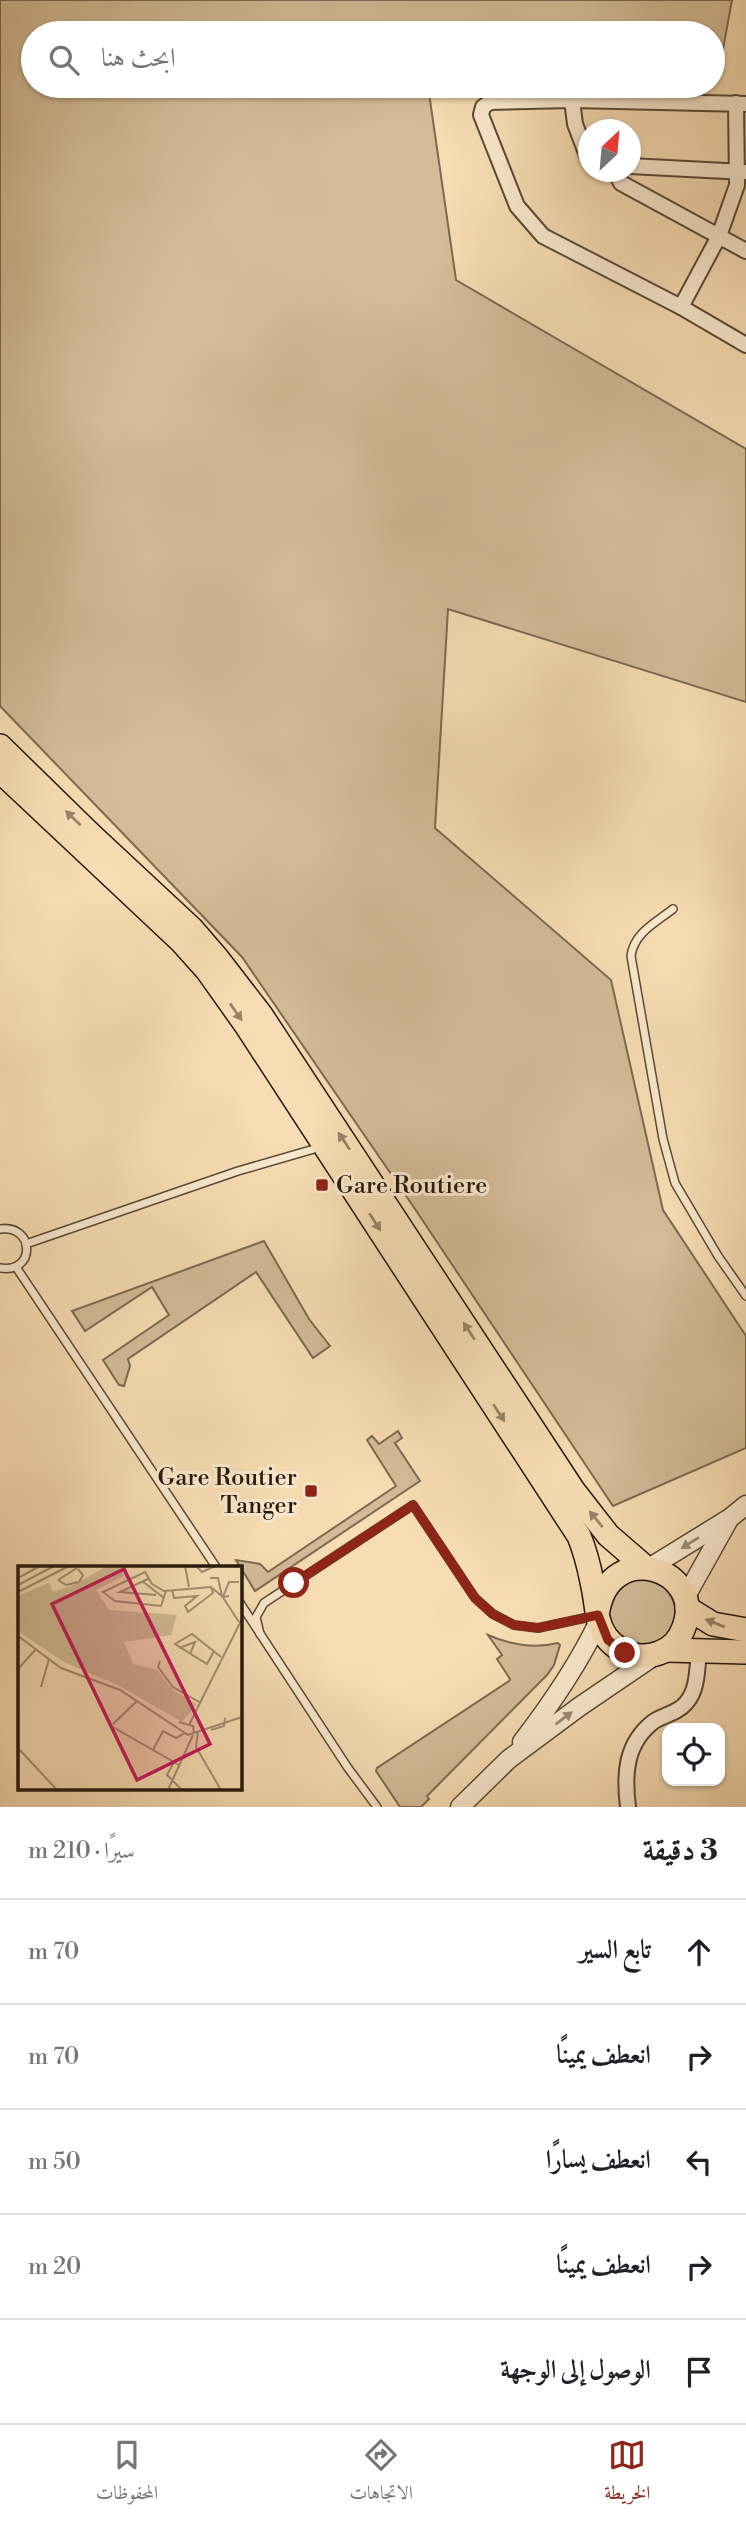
<!DOCTYPE html>
<html lang="ar">
<head>
<meta charset="utf-8">
<style>
	:root { --surface:#fff; --page:#f6f6f6; --text:#202124; --muted:#757577; --line:#e0e0e0; --accent:#8f2418 }
	body { margin:0; font-family:"Libre Bodoni",Amiri,serif; background:var(--page); color:var(--text); direction:rtl }
	.controls { position:absolute; right:21px; bottom:21px; display:grid; overflow:hidden; border-radius:14px; box-shadow:0 2px 5px #0004 }
	.controls button { width:63px; height:63px; display:grid; place-items:center; padding:0; border:0; border-bottom:2px solid var(--line); background:var(--surface); color:var(--text); font:35px sans-serif }
	.compass { position:absolute; left:578px; top:119px; width:63px; height:63px; border-radius:50%; background:var(--surface); box-shadow:0 2px 5px #0004; rotate:26deg }
	.stop { position:absolute; width:21px; height:21px; margin:-16px; border:5px solid #8f2418; border-radius:50%; background:#fff }
	.stop.end { background:#8f2418; border-color:#fff; box-shadow:0 2px 7px #0008 }
	.list { margin:0; padding:0; list-style:none }
	h2 { display:flex; justify-content:space-between; align-items:center; height:91px; margin:0; padding:0 28px; font-size:30px }
	h2 small { font-size:23px; font-weight:400; color:var(--muted) }
	.list li { display:grid; grid-template-columns:46px 1fr auto; gap:21px; align-items:center; box-sizing:border-box; height:105px; padding:0 28px; border-top:2px solid var(--line) }
	.list b { display:block; font-size:26px; white-space:nowrap }
	.list em { font-size:23px; font-style:normal; color:var(--muted) }
	.icon { flex:none; width:38px; height:38px; fill:none; stroke:currentColor; stroke-width:2; stroke-linecap:round; stroke-linejoin:round }
	.map { position:relative; flex:none; width:746px; height:1807px; overflow:hidden; direction:ltr }
	.search { position:absolute; background:var(--surface); box-shadow:0 2px 5px #0004; left:21px; right:21px; top:21px; height:77px; display:flex; align-items:center; gap:18px; box-sizing:border-box; padding:0 24px; border-radius:38px; color:var(--muted); font-size:26px }
	.sheet { height:616px; background:var(--surface) }
	nav { display:flex; justify-content:space-around; align-items:center; box-sizing:border-box; height:98px; border-top:2px solid var(--line); background:var(--surface); font-size:19px; color:var(--muted) }
	nav a { display:grid; justify-items:center; gap:4px }
	nav .on { color:var(--accent) }
	.map>svg:first-child { display:block }
	.green { fill:#d3bc97; stroke:#7c6a52; stroke-width:2 }
	.lines { fill:none; stroke-linecap:round; stroke-linejoin:round }
	.service-casing { stroke:#5a4936; stroke-width:10 }
	.minor-casing { stroke:#5a4936; stroke-width:18 }
	.tertiary-casing { stroke:#5a4936; stroke-width:21 }
	.primary-casing { stroke:#25180c; stroke-width:26 }
	.service { stroke:#fae9ce; stroke-width:7 }
	.minor { stroke:#fae9ce; stroke-width:14 }
	.tertiary { stroke:#fae9ce; stroke-width:18 }
	.primary { stroke:#f7ddb3; stroke-width:23 }
	.oneway { fill:#988468 }
	.oneway2 { fill:#9a8b77 }
	.route { stroke:#8f2418; stroke-width:9 }
	.poi-dot { fill:#8f2418; stroke:#fae9ce; stroke-width:2.5 }
	.labels { text-anchor:middle; stroke-width:6; stroke-linejoin:round; paint-order:stroke }
	.poi-label { font-size:24px; fill:#25180c; stroke:#fae9ce; text-anchor:start }
	.inset-road { fill:none; stroke:#a38e70; stroke-width:2 }
	.view { fill:#c2185b; fill-opacity:0.15; stroke:#c2185b; stroke-width:3.5 }
	.inset-edge { fill:none; stroke:#25180c; stroke-width:3.5 }
</style>
</head>
<body>
<div class="map">
<svg width="746" height="1807" viewBox="0 0 746 1807">
	<rect width="100%" height="100%" fill="#f7ddb3"/>
	<filter id="stains"><feTurbulence type="fractalNoise" baseFrequency=".00286" numOctaves="4"/><feColorMatrix values="0 0 0 0 .2 0 0 0 0 .09 0 0 0 0 .02 0 0 0 .5 -.17"/></filter>
	<radialGradient id="worn" r=".72"><stop offset=".6" stop-color="#630" stop-opacity="0"/><stop offset="1" stop-color="#630" stop-opacity=".3"/></radialGradient>
	<!-- green -->
	<g class="green">
		<polygon points="0,0 732,0 721,60 713,60 713,33 33,33 33,86 428,86 456,280 746,449 746,702 448,609 435,828 611,980 663,1210 746,1336 746,1448 613,1506 413,1206 242,957 0,706"/>
		<polygon points="264,1241 309,1319 330,1346 313,1358 256,1272 128,1359 130,1366 124,1386 119,1385 103,1360 169,1315 152,1287 85,1331 72,1311"/>
		<polygon points="398,1431 402,1438 395,1443 420,1481 255,1591 236,1560 260,1564 268,1572 396,1486 367,1440 372,1436 379,1444"/>
		<path d="M628,1580C637,1580 648,1578 655,1582C675,1590 684,1621 667,1637C662,1641 654,1645 648,1648L616,1639L606,1606Z"/>
		<path d="M488,1635C511,1645 533,1649 558,1643L560,1645L554,1665L547,1675L427,1796L429,1799L421,1807H400L376,1771L377,1768L509,1681L510,1679L497,1659L502,1655Z"/>
	</g>
	<g class="lines">
		<!-- service casing -->
		<g class="service-casing">
			<g id="service">
				<path d="M673,909C655,923 634,933 631,956L663,1139L675,1183L718,1256L746,1296"/>
				<path d="M0,1229C35,1224 36,1274 0,1268"/>
				<polyline points="26,1244 238,1171 321,1147"/>
				<polyline points="16,1267 216,1567"/>
				<polyline points="240,1603 348,1768 377,1807"/>
				<polyline points="260,1634 256,1617 264,1603 413,1505 475,1598 493,1614 514,1625 538,1628 594,1616"/>
			</g>
		</g>
		<!-- minor casing -->
		<g class="minor-casing">
			<g id="minor">
				<polyline points="572,100 575,124 588,158"/>
				<polyline points="746,104 572,100 490,102 483,107 481,115 517,206 543,236 681,307 746,345"/>
				<polyline points="630,166 745,172"/>
				<polyline points="618,172 617,175 621,183 746,251"/>
				<polyline points="681,307 719,236 737,185 736,103"/>
				<path d="M628,1807C624,1775 625,1744 653,1722C663,1715 678,1713 686,1703C698,1690 697,1668 699,1651"/>
			</g>
		</g>
		<!-- tertiary casing -->
		<g class="tertiary-casing">
			<g id="tertiary">
				<polyline points="649,1568 730,1518 746,1505"/>
				<polyline points="685,1598 728,1521"/>
				<path d="M522,1742C552,1703 578,1665 599,1621"/>
				<polyline points="460,1807 509,1759 579,1707 657,1654"/>
			</g>
		</g>
		<!-- primary casing -->
		<g class="primary-casing">
			<g id="primary">
				<polyline points="0,746 90,834 192,929 217,958 261,1015 573,1490 608,1535 645,1567"/>
				<path d="M0,771L181,941L207,970L246,1025L579,1536C585,1551 589,1566 592,1582C595,1594 596,1607 598,1618C604,1646 632,1663 659,1653C671,1649 680,1639 684,1627C706,1569 611,1538 598,1610"/>
				<polyline points="687,1608 713,1624 746,1630"/>
				<polyline points="666,1650 746,1652"/>
			</g>
		</g>
		<!-- service -->
		<use href="#service" class="service"/>
		<!-- minor -->
		<use href="#minor" class="minor"/>
		<!-- tertiary -->
		<use href="#tertiary" class="tertiary"/>
		<!-- primary -->
		<use href="#primary" class="primary"/>
	</g>
	<!-- one-way arrows -->
	<defs><path id="oneway-solid" d="M-6-.8H1V-3.2L6.5 0L1 3.2V.8H-6Z" transform="scale(1.75)"/></defs>
	<g class="oneway">
		<use href="#oneway-solid" transform="translate(73 818) rotate(-136)"/>
		<use href="#oneway-solid" transform="translate(236 1012) rotate(55)"/>
		<use href="#oneway-solid" transform="translate(344 1141) rotate(-124)"/>
		<use href="#oneway-solid" transform="translate(375 1222) rotate(57)"/>
		<use href="#oneway-solid" transform="translate(469 1331) rotate(-123)"/>
		<use href="#oneway-solid" transform="translate(499 1413) rotate(57)"/>
		<use href="#oneway-solid" transform="translate(596 1519) rotate(-129)"/>
		<use href="#oneway-solid" transform="translate(715 1623) rotate(-158)"/>
	</g>
	<g class="oneway2">
		<use href="#oneway-solid" transform="translate(690 1543) rotate(148)"/>
		<use href="#oneway-solid" transform="translate(564 1718) rotate(-37)"/>
	</g>
	<g class="lines">
		<!-- route -->
		<polyline class="route" points="294,1583 413,1505 475,1598 492,1614 514,1625 538,1628 598,1615 608,1640 625,1653"/>
	</g>
	<!-- markers -->
	<g class="poi-dot">
		<rect x="315" y="1178" width="14" height="14" rx="3.5"/>
		<rect x="304" y="1484" width="14" height="14" rx="3.5"/>
	</g>
	<g class="labels">
		<!-- poi labels -->
		<g class="poi-label">
			<text x="336" y="1193">Gare Routiere</text>
			<text x="297" y="1485" text-anchor="end">Gare Routier<tspan x="297" dy="28">Tanger</tspan></text>
		</g>
	</g>
	<!-- overview -->
	<g transform="translate(18 1566)">
		<rect width="224" height="224" fill="#f7ddb3"/>
		<path d="M89,0H104L106,10L78,24L91,44L159,49L153,69L106,76L115,98L139,104L155,124L179,138L164,156L102,120L46,96L0,65V30L31,17L35,26L56,19Z" fill="#d3bc97"/>
		<path class="inset-road" d="M167,0L171,21M178,0L184,6L197,0M0,12L22,0M192,12H200L204,30M130,13L102,26L138,29M40,14L48,19L61,16L65,9L60,3M40,14L59,2M124,15L146,32M0,19L36,0M194,22L204,30L221,56M148,25L143,40L97,35L85,26L127,6L134,18L146,25L193,21L195,27L170,46L167,40L179,30L156,32L154,24M0,26L51,0M211,30L205,31L211,16H221M0,70L43,102L102,124L170,169L224,151M161,82L177,76L172,88M196,85L189,98L157,78L174,68L203,91M142,95L140,101L155,121L183,137M0,103L18,83M23,121L31,93M161,156L175,160L176,167M95,158L119,135M171,159L224,53M95,161L161,199M193,164L206,160L207,152M180,165L178,181L203,224M0,182L39,224M135,184L145,165L158,172L167,167M156,196L149,209L164,224M150,224L175,169"/>
		<path class="view" d="M106,3L192,178L119,214L34,38Z"/>
		<rect width="224" height="224" class="inset-edge"/>
	</g>
	<rect width="100%" height="100%" filter="url(#stains)"/>
	<rect width="100%" height="100%" fill="url(#worn)"/>
</svg>
<div class="controls">
<button><svg class="icon" aria-label="locate" viewBox="0 0 24 24"><circle cx="12" cy="12" r="6"/><path d="M12 2v4M12 18v4M2 12h4M18 12h4"/></svg></button>
</div>
<svg class="compass" viewBox="-18 -18 36 36"><path d="M0-13l5 13h-10z" fill="#e53935"/><path d="M0 13l5-13h-10z" fill="#757577"/></svg>
<div class="stop" style="left:294px;top:1583px"></div>
<div class="stop end" style="left:625px;top:1653px"></div>
<div class="search"><svg class="icon" aria-label="search" viewBox="0 0 24 24"><circle cx="10" cy="10" r="6"/><path d="M15 15l6 6"/></svg>ابحث هنا</div>
</div>
<section class="sheet">
<h2>3 دقيقة<small>سيرًا · 210 m</small></h2>
<ul class="list">
<li><svg class="icon" aria-label="ahead" viewBox="0 0 24 24"><path d="M12 20V5M6 11l6-6 6 6"/></svg><div><b>تابع السير</b></div><em>70 m</em></li>
<li><svg class="icon" aria-label="right" viewBox="0 0 24 24"><path d="M7 20v-9h11M14 6l5 5-5 5"/></svg><div><b>انعطف يمينًا</b></div><em>70 m</em></li>
<li><svg class="icon" aria-label="left" viewBox="0 0 24 24"><path d="M17 20v-9H6M10 6l-5 5 5 5"/></svg><div><b>انعطف يسارًا</b></div><em>50 m</em></li>
<li><svg class="icon" aria-label="right" viewBox="0 0 24 24"><path d="M7 20v-9h11M14 6l5 5-5 5"/></svg><div><b>انعطف يمينًا</b></div><em>20 m</em></li>
<li><svg class="icon" aria-label="arrive" viewBox="0 0 24 24"><path d="M6 21V4h12l-3 4 3 4H6"/></svg><div><b>الوصول إلى الوجهة</b></div></li>
</ul>
</section>
<nav>
<a class="on"><svg class="icon" aria-label="map" viewBox="0 0 24 24"><path d="M3 6l6-2 6 2 6-2v14l-6 2-6-2-6 2zM9 4v14M15 6v14"/></svg>الخريطة</a>
<a><svg class="icon" aria-label="directions" viewBox="0 0 24 24"><path d="M12 3l9 9-9 9-9-9zM9 14v-3h6M13 9l2 2-2 2"/></svg>الاتجاهات</a>
<a><svg class="icon" aria-label="saved" viewBox="0 0 24 24"><path d="M7 4h10v16l-5-4-5 4z"/></svg>المحفوظات</a>
</nav>
</body>
</html>
